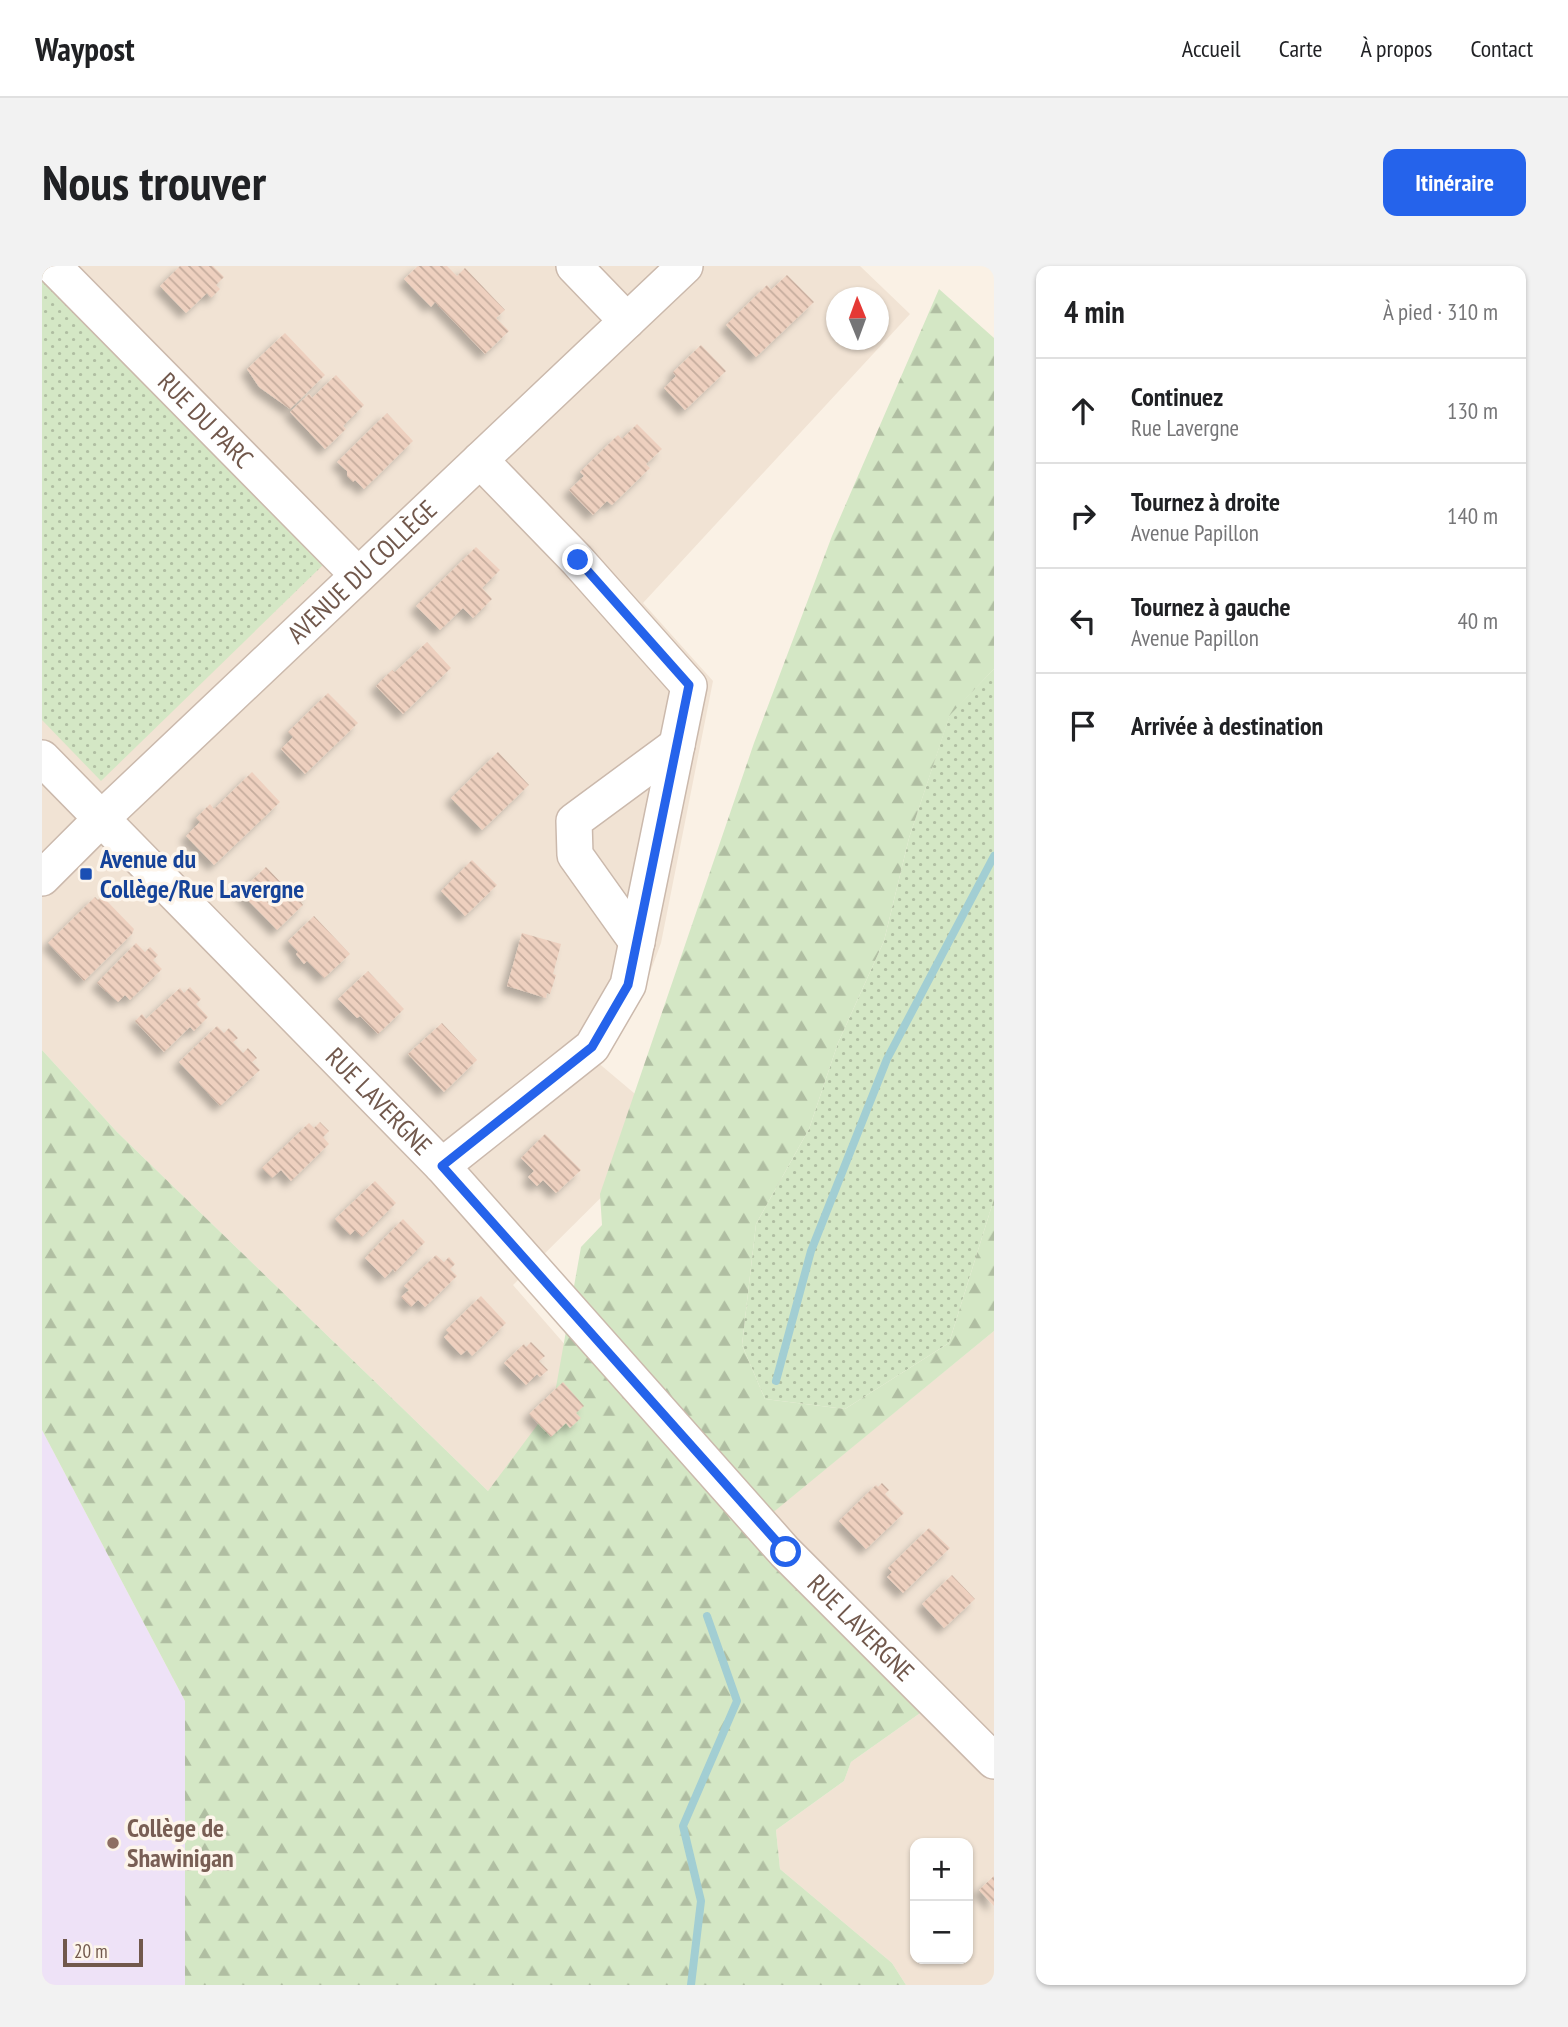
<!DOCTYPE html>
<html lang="fr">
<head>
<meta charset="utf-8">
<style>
	:root { --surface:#fff; --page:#f2f2f2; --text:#202124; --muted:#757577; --line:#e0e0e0; --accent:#2563eb }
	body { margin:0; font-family:"PT Sans Narrow",sans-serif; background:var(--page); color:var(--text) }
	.controls { position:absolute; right:21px; bottom:21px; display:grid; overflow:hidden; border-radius:14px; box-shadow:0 2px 5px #0004 }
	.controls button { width:63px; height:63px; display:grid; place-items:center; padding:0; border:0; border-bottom:2px solid var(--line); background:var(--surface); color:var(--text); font:35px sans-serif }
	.compass { position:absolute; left:784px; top:21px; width:63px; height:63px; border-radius:50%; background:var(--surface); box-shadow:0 2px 5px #0004; rotate:359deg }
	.scale { position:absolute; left:21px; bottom:18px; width:80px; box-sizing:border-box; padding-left:7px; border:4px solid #71584c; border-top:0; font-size:19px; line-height:24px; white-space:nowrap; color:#71584c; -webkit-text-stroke:5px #fdf5eb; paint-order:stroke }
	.stop { position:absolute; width:21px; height:21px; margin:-16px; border:5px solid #2563eb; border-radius:50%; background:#fff }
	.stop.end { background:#2563eb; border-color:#fff; box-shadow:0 2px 7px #0008 }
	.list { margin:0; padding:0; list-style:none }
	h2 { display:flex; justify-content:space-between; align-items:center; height:91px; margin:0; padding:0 28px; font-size:30px }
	h2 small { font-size:23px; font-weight:400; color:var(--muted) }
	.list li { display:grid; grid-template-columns:46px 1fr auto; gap:21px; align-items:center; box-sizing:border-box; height:105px; padding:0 28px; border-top:2px solid var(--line) }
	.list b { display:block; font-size:26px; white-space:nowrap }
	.list p { margin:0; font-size:23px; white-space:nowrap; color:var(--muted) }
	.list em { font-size:23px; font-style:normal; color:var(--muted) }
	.icon { flex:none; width:38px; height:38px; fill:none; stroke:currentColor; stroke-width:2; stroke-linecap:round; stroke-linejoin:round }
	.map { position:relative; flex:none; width:952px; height:1719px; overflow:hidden; border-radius:14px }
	header { display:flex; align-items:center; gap:42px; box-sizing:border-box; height:98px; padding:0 35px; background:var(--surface); border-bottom:2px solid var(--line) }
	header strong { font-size:33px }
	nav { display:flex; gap:38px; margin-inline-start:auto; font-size:24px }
	.intro { display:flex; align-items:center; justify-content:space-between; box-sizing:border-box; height:168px; padding:0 42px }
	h1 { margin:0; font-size:49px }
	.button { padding:18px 32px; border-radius:14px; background:var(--accent); color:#fff; font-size:24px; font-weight:700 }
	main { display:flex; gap:42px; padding:0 42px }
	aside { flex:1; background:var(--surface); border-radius:14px; box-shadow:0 2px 5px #0004 }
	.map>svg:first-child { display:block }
	.residential { fill:#f1e3d4; fill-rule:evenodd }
	.education { fill:#eee2f7 }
	.grass { fill:url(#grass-dots) }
	.forest { fill:url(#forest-firs) }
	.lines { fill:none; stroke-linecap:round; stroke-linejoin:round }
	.stream { stroke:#a2ced3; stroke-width:8 }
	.building { fill:url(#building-back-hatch); filter:url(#shadow) }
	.minor-casing { stroke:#cbb9ac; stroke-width:38 }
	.minor { stroke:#fff; stroke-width:35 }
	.route { stroke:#2563eb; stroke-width:9 }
	.transit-dot { fill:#1a4fb4; stroke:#fdf5eb; stroke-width:2.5 }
	.education-dot { fill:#8d6e63; stroke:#fdf5eb; stroke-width:2.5 }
	.labels { text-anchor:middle; stroke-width:7; stroke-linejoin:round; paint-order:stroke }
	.street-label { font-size:26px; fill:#71584c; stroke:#fdf5eb }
	.transit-label { font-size:26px; font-weight:bold; fill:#164399; stroke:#fdf5eb; text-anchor:start }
	.education-label { font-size:26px; font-weight:bold; fill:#785e54; stroke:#fdf5eb; text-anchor:start }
</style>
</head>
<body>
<header>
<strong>Waypost</strong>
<nav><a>Accueil</a><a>Carte</a><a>À propos</a><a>Contact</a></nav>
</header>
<div class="intro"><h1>Nous trouver</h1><a class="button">Itinéraire</a></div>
<main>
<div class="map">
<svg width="952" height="1719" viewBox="0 0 952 1719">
	<defs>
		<pattern id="grass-dots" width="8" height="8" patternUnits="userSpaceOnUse" patternTransform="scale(1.75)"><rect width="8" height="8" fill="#d4e7c5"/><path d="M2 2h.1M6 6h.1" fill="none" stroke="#b0bea2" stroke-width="1.8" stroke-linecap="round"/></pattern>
		<pattern id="forest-firs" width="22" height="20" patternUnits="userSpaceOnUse" patternTransform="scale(1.75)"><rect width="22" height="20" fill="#d4e7c5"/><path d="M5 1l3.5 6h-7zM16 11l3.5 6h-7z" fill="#b0bea2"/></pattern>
		<pattern id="building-back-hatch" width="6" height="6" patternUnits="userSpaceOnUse" patternTransform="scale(1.75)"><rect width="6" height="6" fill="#eed0bf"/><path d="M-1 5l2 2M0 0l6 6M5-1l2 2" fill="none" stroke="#c5ac9d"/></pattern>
		<filter id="shadow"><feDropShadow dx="-6" dy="6" stdDeviation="3.5" flood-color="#0004"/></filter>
	</defs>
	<rect width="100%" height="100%" fill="#faf1e5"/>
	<!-- residential -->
	<g class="residential">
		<path d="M0,0H818L868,48L601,337L671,415L619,677L600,728L554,795L631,860L471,1019L545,1104L446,1225L75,866L0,784ZM794,32H836V74H794Z"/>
		<path d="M952,1065V1719H864L850,1697L738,1603L734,1564L802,1515L809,1496L898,1433L722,1253ZM873,1577H926V1693H873Z"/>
	</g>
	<!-- education -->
	<polygon class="education" points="0,1164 143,1435 143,1719 0,1719"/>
	<!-- grass -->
	<g class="grass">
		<polygon points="0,6 283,297 59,515 0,454"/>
		<polygon points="952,403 952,933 907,1077 803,1143 723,1133 700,1079 714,958 767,863 796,777 842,675 867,572 908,448"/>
	</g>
	<!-- forest -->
	<polygon class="forest" points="897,23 952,72 952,403 908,449 867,572 842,675 796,777 767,863 714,958 700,1079 723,1133 803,1143 907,1077 952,933 952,1065 723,1253 898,1433 809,1496 802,1515 734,1564 738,1603 850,1697 864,1719 143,1719 143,1435 0,1164 0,784 75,866 446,1225 511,1138 539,981 560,959 558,928 712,477 790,270"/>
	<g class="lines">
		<!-- stream -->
		<g class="stream">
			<polyline points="734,1115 769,985 845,793 952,590"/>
			<polyline points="649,1719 659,1635 641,1560 695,1435 665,1350"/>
		</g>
	</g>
	<!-- building -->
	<g class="building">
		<polygon points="138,0 171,0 182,11 174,19 178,23 169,32 165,27 144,47 118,20"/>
		<polygon points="376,0 405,0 415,10 423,2 463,44 454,52 467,65 443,88 393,36 389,41 362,13"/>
		<polygon points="745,9 772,36 714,91 684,59 725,19 729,24"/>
		<polygon points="243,67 283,109 248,143 217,121 205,103"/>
		<polygon points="659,79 684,105 643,144 622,122 634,110 631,106"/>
		<polygon points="294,109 322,139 301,160 304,163 283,183 248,146 267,128 270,132"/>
		<polygon points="345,147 371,175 322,223 313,214 311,216 305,210 305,205 295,196"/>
		<polygon points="595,158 620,183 604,198 608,202 570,239 565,235 551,249 527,224 542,210 538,206 576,169 580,173"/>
		<polygon points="434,281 458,304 440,322 450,333 431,352 421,342 398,364 374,340"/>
		<polygon points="385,376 409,402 361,448 334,420 350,404 353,406"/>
		<polygon points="286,427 316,457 263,508 239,483 251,471 246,466"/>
		<polygon points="456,486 487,519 440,564 409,532"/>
		<polygon points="210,506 238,536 172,599 144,570 158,556 154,552 168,538 172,543"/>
		<polygon points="430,594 455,619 423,650 399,625"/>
		<polygon points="224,601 249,627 256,620 265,630 259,636 261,639 235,664 198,626"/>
		<polygon points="60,630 92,663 90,668 42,715 6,677 53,631 56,634"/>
		<polygon points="272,650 308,688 282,712 265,695 262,698 254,688 256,686 246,675"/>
		<polygon points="480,667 519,678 511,708 514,709 508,728 505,727 504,732 465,720"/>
		<polygon points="94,677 103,686 108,681 116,689 111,694 120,703 88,734 83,729 76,736 55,717"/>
		<polygon points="326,705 362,743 336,768 318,750 315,752 296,733"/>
		<polygon points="148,721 159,733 154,738 166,751 152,765 148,761 122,786 93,755 100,748 104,753 138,722 142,727"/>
		<polygon points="400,757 435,794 402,826 366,788"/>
		<polygon points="175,760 182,767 187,762 196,772 191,776 201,787 206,782 215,792 210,796 218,804 178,840 137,796"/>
		<polygon points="278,856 287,865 281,871 287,878 249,915 239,904 230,912 220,902 267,857 272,862"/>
		<polygon points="503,868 539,904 514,927 501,914 495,920 486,911 492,905 479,892"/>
		<polygon points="333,915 354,937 320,971 313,964 308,969 293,953"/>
		<polygon points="361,953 383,976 353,1006 351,1003 343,1012 323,992"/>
		<polygon points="394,989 402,996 407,991 413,998 408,1003 415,1010 383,1041 376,1034 369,1041 359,1031 367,1024 362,1020"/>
		<polygon points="439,1030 464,1057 430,1090 425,1084 419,1089 402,1071 407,1067 404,1064"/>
		<polygon points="489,1076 503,1090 497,1095 506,1104 498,1111 495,1108 484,1119 462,1097 482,1078 484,1081"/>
		<polygon points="521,1116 542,1140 534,1147 539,1152 528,1162 524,1157 509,1171 487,1148"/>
		<polygon points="840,1217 847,1224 843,1228 862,1247 824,1283 797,1255 834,1219 836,1221"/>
		<polygon points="887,1262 908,1282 861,1327 845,1311 850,1306 846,1302"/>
		<polygon points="910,1309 933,1333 902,1362 880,1338"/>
		<polygon points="952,1610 952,1640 937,1624"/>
	</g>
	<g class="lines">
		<!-- minor casing -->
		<g class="minor-casing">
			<g id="minor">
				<path id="s1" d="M11,0L316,309"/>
				<polyline points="532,0 585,55"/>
				<path id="s2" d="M0,492L400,900L743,1286L952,1495"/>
				<path id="s3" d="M0,612L60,552L643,0"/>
				<polyline points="595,676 533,589 532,555 635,479"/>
				<polyline points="400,900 550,781 586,719 647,420 535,294 438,194"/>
			</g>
		</g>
		<!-- minor -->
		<use href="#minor" class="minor"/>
	</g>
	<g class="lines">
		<!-- route -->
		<polyline class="route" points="536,294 647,419 586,719 550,781 400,900 744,1286"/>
	</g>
	<!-- markers -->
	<rect class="transit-dot" x="37" y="601" width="14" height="14" rx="3.5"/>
	<circle class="education-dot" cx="71" cy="1577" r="7"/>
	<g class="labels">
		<!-- street labels -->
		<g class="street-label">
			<text dy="9" stroke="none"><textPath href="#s1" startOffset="217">RUE DU PARC</textPath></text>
			<text dy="9" stroke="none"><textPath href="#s3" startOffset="443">AVENUE DU COLLÈGE</textPath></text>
			<text dy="9" stroke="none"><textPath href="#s2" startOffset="481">RUE LAVERGNE</textPath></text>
			<text dy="9" stroke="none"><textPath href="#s2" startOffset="1195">RUE LAVERGNE</textPath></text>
		</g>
		<!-- transit labels -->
		<g class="transit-label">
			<text x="58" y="602">Avenue du<tspan x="58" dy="30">Collège/Rue Lavergne</tspan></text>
		</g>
		<!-- education labels -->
		<g class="education-label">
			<text x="85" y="1571">Collège de<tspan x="85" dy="30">Shawinigan</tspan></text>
		</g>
	</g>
</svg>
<div class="controls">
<button>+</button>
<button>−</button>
</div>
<svg class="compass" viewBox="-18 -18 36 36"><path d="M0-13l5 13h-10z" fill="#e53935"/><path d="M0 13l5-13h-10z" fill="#757577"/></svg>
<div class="scale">20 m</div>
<div class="stop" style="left:744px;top:1286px"></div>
<div class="stop end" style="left:536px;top:294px"></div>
</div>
<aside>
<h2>4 min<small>À pied · 310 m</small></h2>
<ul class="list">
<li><svg class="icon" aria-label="ahead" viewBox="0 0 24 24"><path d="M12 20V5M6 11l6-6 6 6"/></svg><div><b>Continuez</b><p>Rue Lavergne</p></div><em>130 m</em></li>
<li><svg class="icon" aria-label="right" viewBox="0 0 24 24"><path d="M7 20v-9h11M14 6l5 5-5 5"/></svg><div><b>Tournez à droite</b><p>Avenue Papillon</p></div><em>140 m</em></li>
<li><svg class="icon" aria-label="left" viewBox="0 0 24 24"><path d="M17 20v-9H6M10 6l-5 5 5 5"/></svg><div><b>Tournez à gauche</b><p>Avenue Papillon</p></div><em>40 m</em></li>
<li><svg class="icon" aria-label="arrive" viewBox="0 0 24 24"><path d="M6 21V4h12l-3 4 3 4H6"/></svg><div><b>Arrivée à destination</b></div></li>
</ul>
</aside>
</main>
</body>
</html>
